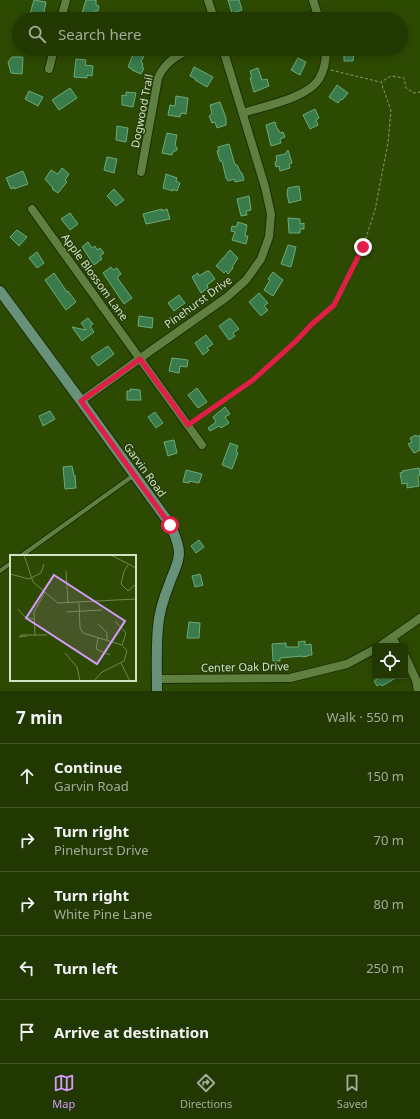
<!DOCTYPE html>
<html lang="en">
<head>
<meta charset="utf-8">
<style>
	:root { --surface:#223802; --page:#2e4311; --text:#f1f3f6; --muted:#a2ac99; --line:#3f5224; --accent:#d59cfb }
	body { margin:0; font-family:"Noto Sans",sans-serif; background:var(--page); color:var(--text) }
	.controls { position:absolute; right:12px; bottom:12px; display:grid; overflow:hidden; border-radius:4px; box-shadow:0 2px 10px #0003 }
	.controls button { width:36px; height:36px; display:grid; place-items:center; padding:0; border:0; border-bottom:1px solid var(--line); background:var(--surface); color:var(--text); font:20px sans-serif }
	.stop { position:absolute; width:12px; height:12px; margin:-9px; border:3px solid #e11d48; border-radius:50%; background:#fff }
	.stop.end { background:#e11d48; border-color:#fff; box-shadow:0 1px 4px #0008 }
	.list { margin:0; padding:0; list-style:none }
	h2 { display:flex; justify-content:space-between; align-items:center; height:52px; margin:0; padding:0 16px; font-size:17px }
	h2 small { font-size:13px; font-weight:400; color:var(--muted) }
	.list li { display:grid; grid-template-columns:26px 1fr auto; gap:12px; align-items:center; box-sizing:border-box; height:64px; padding:0 16px; border-top:1px solid var(--line) }
	.list b { display:block; font-size:15px; white-space:nowrap }
	.list p { margin:0; font-size:13px; white-space:nowrap; color:var(--muted) }
	.list em { font-size:13px; font-style:normal; color:var(--muted) }
	.icon { flex:none; width:22px; height:22px; fill:none; stroke:currentColor; stroke-width:2; stroke-linecap:round; stroke-linejoin:round }
	.map { position:relative; flex:none; width:420px; height:691px; overflow:hidden }
	.search { position:absolute; background:var(--surface); box-shadow:0 2px 10px #0003; left:12px; right:12px; top:12px; height:44px; display:flex; align-items:center; gap:10px; box-sizing:border-box; padding:0 14px; border-radius:22px; color:var(--muted); font-size:15px }
	.sheet { height:372px; background:var(--surface) }
	nav { display:flex; justify-content:space-around; align-items:center; box-sizing:border-box; height:56px; border-top:1px solid var(--line); background:var(--surface); font-size:11px; color:var(--muted) }
	nav a { display:grid; justify-items:center; gap:2px }
	nav .on { color:var(--accent) }
	.map>svg:first-child { display:block }
	.building { fill:#3a7b4c; stroke:#6bac7b }
	.lines { fill:none; stroke-linecap:round; stroke-linejoin:round }
	.lane-casing { stroke:#1c2c0a; stroke-width:6 }
	.street-casing { stroke:#1c2c0a; stroke-width:10 }
	.secondary-casing { stroke:#1c2c0a; stroke-width:12 }
	.path { stroke:#839b67; stroke-width:1; stroke-dasharray:3 2; stroke-linecap:butt }
	.lane { stroke:#5f803f; stroke-width:4 }
	.street { stroke:#5f803f; stroke-width:8 }
	.secondary { stroke:#679178; stroke-width:10 }
	.route { stroke:#e11d48; stroke-width:5 }
	.labels { text-anchor:middle; stroke-width:3; stroke-linejoin:round; paint-order:stroke }
	.street-label { font-size:11px; fill:#d1e3c1; stroke:#273e0b }
	.inset-road { fill:none; stroke:#6f874e; stroke-width:1 }
	.view { fill:#d59cfb; fill-opacity:0.15; stroke:#d59cfb; stroke-width:2 }
	.inset-edge { fill:none; stroke:#d1e3c1; stroke-width:2 }
</style>
</head>
<body>
<div class="map">
<svg width="420" height="691" viewBox="0 0 420 691">
	<rect width="100%" height="100%" fill="#2d4a02"/>
	<!-- building -->
	<g class="building">
		<polygon points="34,0 46,2 43,17 30,14"/>
		<polygon points="86,0 96,0 96,5 99,6 98,11 94,11 93,16 82,13"/>
		<polygon points="228,0 239,0 242,10 232,13"/>
		<polygon points="344,49 354,49 353,61 344,61"/>
		<polygon points="134,52 144,56 141,62 143,64 142,67 144,68 141,74 132,70 132,69 128,67"/>
		<polygon points="12,57 23,57 22,74 11,73 8,62"/>
		<polygon points="298,58 306,62 300,75 291,70"/>
		<polygon points="76,59 86,60 85,65 93,66 92,76 87,75 87,78 74,77"/>
		<polygon points="194,67 213,77 207,87 195,80 196,79 190,76"/>
		<polygon points="258,68 262,80 267,79 269,86 254,92 250,78 252,78 250,71"/>
		<polygon points="337,85 348,93 343,99 340,100 338,103 329,97"/>
		<polygon points="70,88 77,98 59,110 52,100"/>
		<polygon points="29,91 43,97 38,106 25,99"/>
		<polygon points="126,92 136,93 133,107 122,105 122,95 126,96"/>
		<polygon points="176,96 188,98 186,114 181,113 180,117 168,115 170,105 175,106"/>
		<polygon points="220,102 226,118 226,125 217,128 215,122 212,123 209,116 212,114 210,105"/>
		<polygon points="315,109 319,118 316,120 318,125 310,129 303,115"/>
		<polygon points="275,122 277,129 278,129 280,133 283,132 285,137 280,139 281,143 271,146 266,125"/>
		<polygon points="117,126 128,128 126,142 116,140"/>
		<polygon points="167,133 177,135 175,145 177,148 177,150 173,152 172,155 162,153"/>
		<polygon points="229,144 235,165 237,165 241,173 242,173 244,180 235,182 234,179 228,181 226,178 222,161 220,161 217,151 219,151 218,147"/>
		<polygon points="288,150 292,163 289,164 290,168 280,171 279,166 276,167 275,162 277,161 276,156 285,154"/>
		<polygon points="107,157 117,159 114,173 104,170"/>
		<polygon points="62,168 69,174 65,180 67,182 58,193 52,189 53,188 45,179 51,170 58,174"/>
		<polygon points="23,171 28,184 14,189 14,187 11,189 6,178"/>
		<polygon points="166,174 177,178 176,181 180,183 177,191 173,189 173,191 163,188"/>
		<polygon points="299,186 301,200 289,203 287,194 288,188"/>
		<polygon points="114,189 124,200 116,206 107,196"/>
		<polygon points="249,196 251,210 246,211 247,215 241,216 237,199"/>
		<polygon points="162,209 162,211 167,209 170,219 146,224 143,214"/>
		<polygon points="70,213 78,224 70,230 61,219"/>
		<polygon points="288,218 300,219 300,224 304,223 304,229 300,229 300,233 289,233"/>
		<polygon points="238,222 247,225 245,236 248,236 246,244 232,240 235,232 231,231 232,226 236,227"/>
		<polygon points="17,230 27,237 19,246 10,237"/>
		<polygon points="88,242 92,248 95,246 97,250 100,248 104,253 100,256 102,259 94,265 82,247"/>
		<polygon points="288,245 296,247 291,267 281,264"/>
		<polygon points="230,250 238,258 232,267 233,268 228,274 226,271 224,273 216,266"/>
		<polygon points="37,252 44,263 37,268 29,258"/>
		<polygon points="111,267 113,270 117,268 121,274 118,276 118,279 132,298 124,304 103,273"/>
		<polygon points="207,271 209,271 215,279 207,285 208,288 201,293 192,277 198,273 199,276"/>
		<polygon points="273,272 283,280 273,296 264,290 270,280 268,279"/>
		<polygon points="54,273 67,292 68,291 76,302 66,310 45,280"/>
		<polygon points="259,293 268,303 264,306 268,310 261,316 249,302"/>
		<polygon points="179,295 185,303 174,311 168,303"/>
		<polygon points="139,316 153,318 152,328 138,326"/>
		<polygon points="88,318 93,324 90,326 94,332 82,341 72,327 86,330 81,323"/>
		<polygon points="230,318 239,329 233,333 235,336 229,340 219,326"/>
		<polygon points="206,335 213,344 207,348 209,350 208,351 203,355 195,343"/>
		<polygon points="108,346 114,354 98,366 91,357"/>
		<polygon points="172,358 188,360 187,367 180,366 179,373 169,371"/>
		<polygon points="197,388 207,402 198,408 188,395"/>
		<polygon points="130,389 140,390 141,400 127,400 127,391 131,391"/>
		<polygon points="225,407 230,414 225,417 229,423 221,428 219,426 210,431 208,428 216,422 213,417"/>
		<polygon points="50,411 55,419 43,426 39,416"/>
		<polygon points="155,412 163,423 156,428 148,417"/>
		<polygon points="416,435 417,437 420,435 420,450 414,453 408,444 412,442 410,438"/>
		<polygon points="174,440 177,453 168,456 164,442"/>
		<polygon points="230,443 238,446 236,452 238,453 232,469 222,465"/>
		<polygon points="72,466 74,476 75,475 76,488 65,489 63,467"/>
		<polygon points="419,468 420,475 418,476 419,486 407,488 407,483 402,484 400,473 403,472 402,471"/>
		<polygon points="186,470 202,474 199,483 189,481 189,483 183,482"/>
		<polygon points="199,540 204,547 196,553 191,546"/>
		<polygon points="200,574 203,585 195,587 192,576"/>
		<polygon points="189,622 200,623 199,638 187,638"/>
		<polygon points="305,641 305,645 311,644 312,655 308,655 308,656 302,657 302,656 280,658 280,661 273,661 272,644 286,643 286,647 297,647 299,646 298,642"/>
		<polygon points="382,676 399,676 382,686 380,684 377,686 374,681"/>
	</g>
	<g class="lines">
		<!-- lane casing -->
		<g class="lane-casing">
			<g id="lane">
				<polyline points="21,556 134,475"/>
				<polyline points="0,571 11,563"/>
			</g>
		</g>
		<!-- street casing -->
		<g class="street-casing">
			<g id="street">
				<polyline points="208,0 214,19"/>
				<polyline points="313,0 319,19"/>
				<polyline points="61,19 66,0"/>
				<polyline points="49,69 54,49"/>
				<path d="M243,113C264,106 308,98 319,79C325,70 326,60 326,49"/>
				<path d="M141,172L158,78C165,62 177,54 193,49"/>
				<polyline points="32,209 202,445"/>
				<polyline points="81,401 149,352 227,297 246,280 261,259 269,237 271,214 265,187 223,49"/>
				<polyline points="392,638 397,646"/>
				<polyline points="380,646 420,618"/>
				<polyline points="405,656 416,680 418,691"/>
				<polyline points="157,679 290,678 347,664 375,649"/>
			</g>
		</g>
		<!-- secondary casing -->
		<g class="secondary-casing">
			<path id="secondary" d="M0,291L81,401L170,524C174,534 179,543 179,553C179,563 173,573 170,582C164,597 159,611 158,627C156,648 157,670 157,691"/>
		</g>
		<!-- path -->
		<g class="path">
			<polyline points="331,70 380,82"/>
			<polyline points="194,420 253,380 295,342 311,324 334,305 363,247 375,210 388,143 391,111 381,82 391,76 404,78 406,88 414,93 420,92"/>
		</g>
		<!-- lane -->
		<use href="#lane" class="lane"/>
		<!-- street -->
		<use href="#street" class="street"/>
		<!-- secondary -->
		<use href="#secondary" class="secondary"/>
	</g>
	<g class="lines">
		<!-- route -->
		<polyline class="route" points="170,525 81,401 140,359 188,425 253,380 295,342 312,324 334,305 363,247"/>
	</g>
	<g class="labels">
		<!-- street labels -->
		<g class="street-label">
			<text transform="translate(142 111) rotate(-79)" y="4">Dogwood Trail</text>
			<text transform="translate(95 277) rotate(54)" y="4">Apple Blossom Lane</text>
			<text transform="translate(198 302) rotate(-36)" y="4">Pinehurst Drive</text>
			<text transform="translate(145 470) rotate(54)" y="4">Garvin Road</text>
			<text transform="translate(245 667) rotate(-1)" y="4">Center Oak Drive</text>
		</g>
	</g>
	<!-- overview -->
	<g transform="translate(10 555)">
		<rect width="126" height="126" fill="#2d4a02"/>
		<path class="inset-road" d="M14,0L23,27L48,48L126,44M101,0L126,13M118,10L114,16L111,29L118,36L125,30M56,16L58,48M0,19L19,24L31,18L34,9M69,48L70,73L73,78L112,90L117,96L114,106L92,117L84,126M8,54L15,62L24,64M56,57L92,55M105,66L116,78L112,90M88,69L97,78V86M17,81L9,82L11,80H37M25,81L24,57L35,37M88,83L86,94L100,100M55,98L67,112L70,126M111,108L120,126"/>
		<path class="view" d="M44,20L115,66L87,109L16,63Z"/>
		<rect width="126" height="126" class="inset-edge"/>
	</g>
</svg>
<div class="controls">
<button><svg class="icon" aria-label="locate" viewBox="0 0 24 24"><circle cx="12" cy="12" r="6"/><path d="M12 2v4M12 18v4M2 12h4M18 12h4"/></svg></button>
</div>
<div class="stop" style="left:170px;top:525px"></div>
<div class="stop end" style="left:363px;top:247px"></div>
<div class="search"><svg class="icon" aria-label="search" viewBox="0 0 24 24"><circle cx="10" cy="10" r="6"/><path d="M15 15l6 6"/></svg>Search here</div>
</div>
<section class="sheet">
<h2>7 min<small>Walk · 550 m</small></h2>
<ul class="list">
<li><svg class="icon" aria-label="ahead" viewBox="0 0 24 24"><path d="M12 20V5M6 11l6-6 6 6"/></svg><div><b>Continue</b><p>Garvin Road</p></div><em>150 m</em></li>
<li><svg class="icon" aria-label="right" viewBox="0 0 24 24"><path d="M7 20v-9h11M14 6l5 5-5 5"/></svg><div><b>Turn right</b><p>Pinehurst Drive</p></div><em>70 m</em></li>
<li><svg class="icon" aria-label="right" viewBox="0 0 24 24"><path d="M7 20v-9h11M14 6l5 5-5 5"/></svg><div><b>Turn right</b><p>White Pine Lane</p></div><em>80 m</em></li>
<li><svg class="icon" aria-label="left" viewBox="0 0 24 24"><path d="M17 20v-9H6M10 6l-5 5 5 5"/></svg><div><b>Turn left</b></div><em>250 m</em></li>
<li><svg class="icon" aria-label="arrive" viewBox="0 0 24 24"><path d="M6 21V4h12l-3 4 3 4H6"/></svg><div><b>Arrive at destination</b></div></li>
</ul>
</section>
<nav>
<a class="on"><svg class="icon" aria-label="map" viewBox="0 0 24 24"><path d="M3 6l6-2 6 2 6-2v14l-6 2-6-2-6 2zM9 4v14M15 6v14"/></svg>Map</a>
<a><svg class="icon" aria-label="directions" viewBox="0 0 24 24"><path d="M12 3l9 9-9 9-9-9zM9 14v-3h6M13 9l2 2-2 2"/></svg>Directions</a>
<a><svg class="icon" aria-label="saved" viewBox="0 0 24 24"><path d="M7 4h10v16l-5-4-5 4z"/></svg>Saved</a>
</nav>
</body>
</html>
